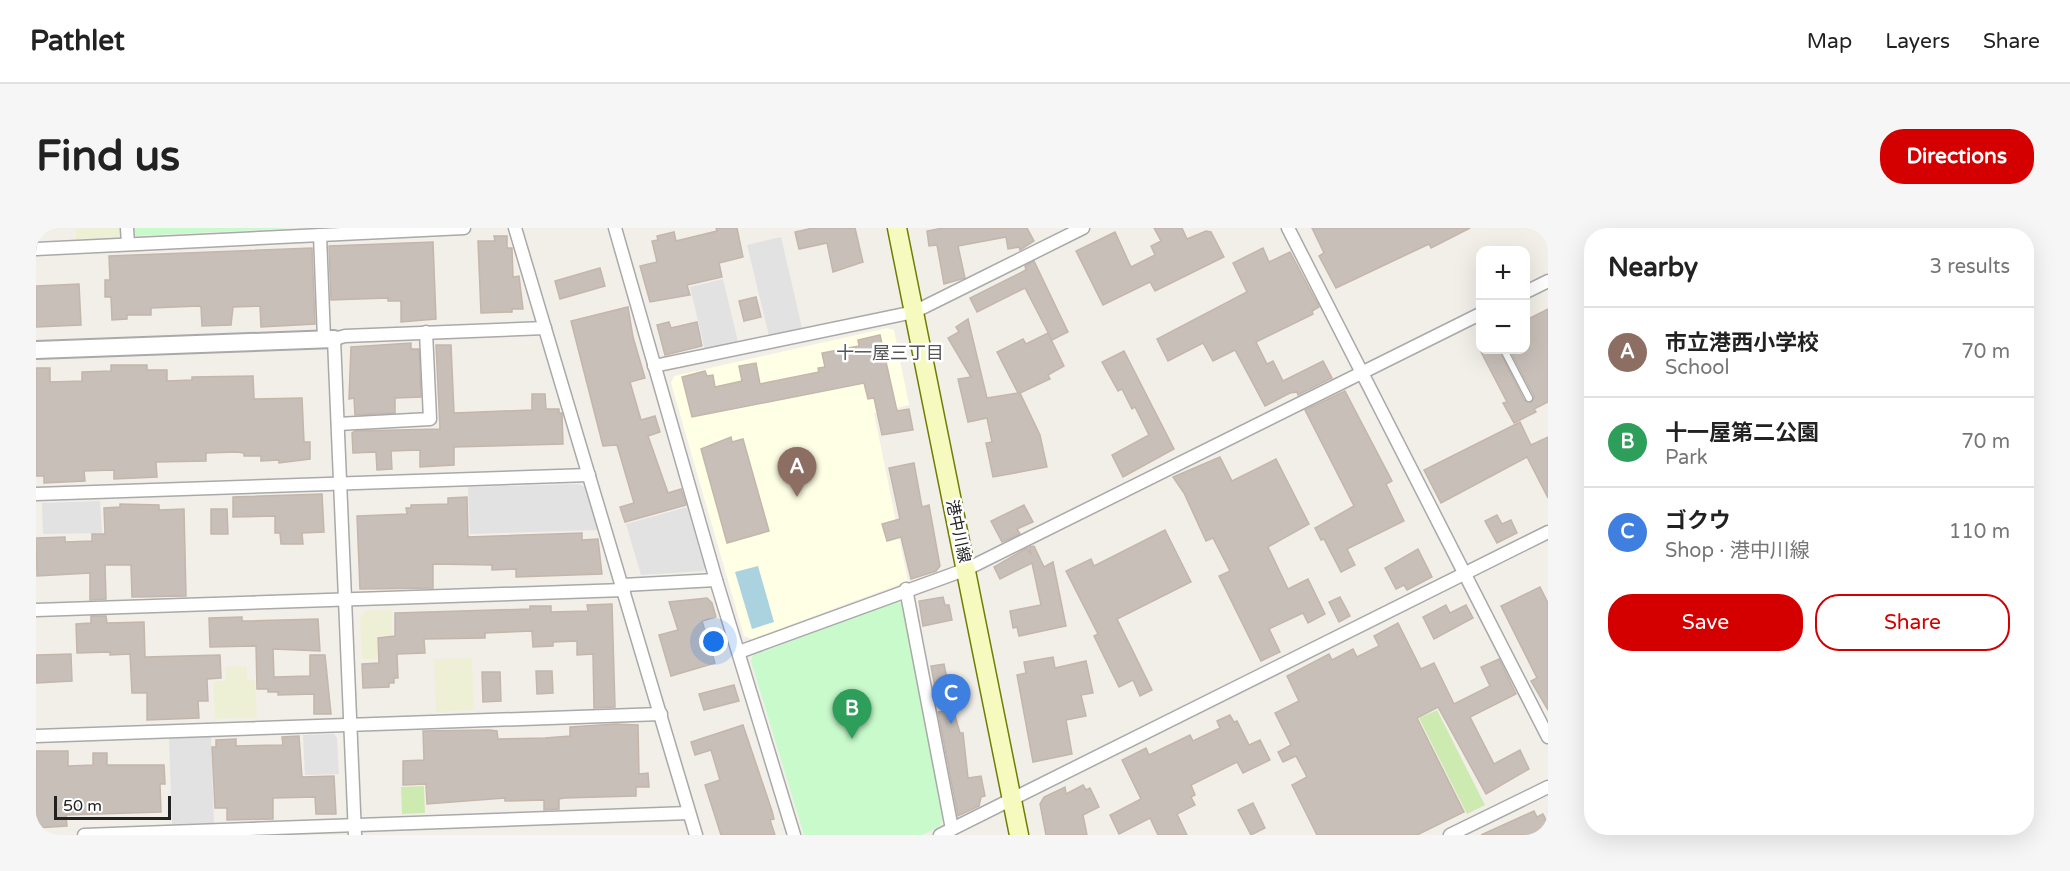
<!DOCTYPE html>
<html lang="en">
<head>
<meta charset="utf-8">
<style>
	:root { --surface:#fff; --page:#f6f6f6; --text:#222; --muted:#767676; --line:#e0e0e0; --accent:#d40000 }
	body { margin:0; font-family:"Varela Round","Noto Sans JP",sans-serif; background:var(--page); color:var(--text) }
	.controls { position:absolute; right:18px; top:18px; display:grid; overflow:hidden; border-radius:12px; box-shadow:0 6px 24px #0002 }
	.controls button { width:54px; height:54px; display:grid; place-items:center; padding:0; border:0; border-bottom:2px solid var(--line); background:var(--surface); color:var(--text); font:30px sans-serif }
	.scale { position:absolute; left:18px; bottom:15px; width:117px; box-sizing:border-box; padding-left:6px; border:3px solid #222; border-top:0; font-size:16px; line-height:21px; white-space:nowrap; color:#222; -webkit-text-stroke:4px #fff; paint-order:stroke }
	.you { position:absolute; left:678px; top:414px; width:21px; height:21px; margin:-15px; border:4px solid #fff; border-radius:50%; background:#1a73e8; box-shadow:0 0 0 9px #1a73e833 }
	.badge { display:grid; place-items:center; width:39px; height:39px; border-radius:50%; background:var(--accent); color:#fff; font-size:20px; font-weight:700 }
	.pin { position:absolute; translate:-50% -50px; filter:drop-shadow(0 2px 3px #0008) }
	.pin::after { content:''; position:absolute; top:32px; width:21px; height:18px; background:inherit; clip-path:polygon(0 0,100% 0,50% 100%) }
	.list { margin:0; padding:0; list-style:none }
	h2 { display:flex; justify-content:space-between; align-items:center; height:78px; margin:0; padding:0 24px; font-size:26px }
	h2 small { font-size:20px; font-weight:400; color:var(--muted) }
	.list li { display:grid; grid-template-columns:39px 1fr auto; gap:18px; align-items:center; box-sizing:border-box; height:90px; padding:0 24px; border-top:2px solid var(--line) }
	.list b { display:block; font-size:22px; white-space:nowrap }
	.list p { margin:0; font-size:20px; white-space:nowrap; color:var(--muted) }
	.list em { font-size:20px; font-style:normal; color:var(--muted) }
	.actions { display:flex; gap:12px; padding:18px 24px }
	.actions a { flex:1; padding:14px 0; border:2px solid var(--accent); border-radius:24px; text-align:center; font-size:21px; color:var(--accent) }
	.actions .main { background:var(--accent); color:#fff }
	.map { position:relative; flex:none; width:1512px; height:607px; overflow:hidden; border-radius:24px }
	header { display:flex; align-items:center; gap:36px; box-sizing:border-box; height:84px; padding:0 30px; background:var(--surface); border-bottom:2px solid var(--line) }
	header strong { font-size:28px }
	nav { display:flex; gap:33px; margin-inline-start:auto; font-size:21px }
	.intro { display:flex; align-items:center; justify-content:space-between; box-sizing:border-box; height:144px; padding:0 36px }
	h1 { margin:0; font-size:42px }
	.button { padding:15px 27px; border-radius:24px; background:var(--accent); color:#fff; font-size:21px; font-weight:700 }
	main { display:flex; gap:36px; padding:0 36px }
	aside { flex:1; background:var(--surface); border-radius:24px; box-shadow:0 6px 24px #0002 }
	.map>svg:first-child { display:block }
	.education { fill:#ffffe5 }
	.farmland { fill:#eef0d5 }
	.grass { fill:#cdebb0 }
	.park { fill:#c8facc }
	.parking { fill:#e2e2e2 }
	.water { fill:#aad3df }
	.building { fill:#c7bfb8; stroke:#c4b6ab; stroke-width:1.5 }
	.lines { fill:none; stroke-linecap:round; stroke-linejoin:round }
	.service-casing { stroke:#a9a9a9; stroke-width:9 }
	.minor-casing { stroke:#a9a9a9; stroke-width:15 }
	.tertiary-casing { stroke:#a9a9a9; stroke-width:20 }
	.secondary-casing { stroke:#707d05; stroke-width:21 }
	.service { stroke:#fff; stroke-width:6 }
	.minor { stroke:#fff; stroke-width:12 }
	.tertiary { stroke:#fff; stroke-width:16 }
	.secondary { stroke:#f7fabf; stroke-width:18 }
	.labels { text-anchor:middle; stroke-width:5; stroke-linejoin:round; paint-order:stroke }
	.street-label { font-size:16px; fill:#222; stroke:#fff }
	.neighbourhood-label { font-size:18px; fill:#555; stroke:#fff }
</style>
</head>
<body>
<header>
<strong>Pathlet</strong>
<nav><a>Map</a><a>Layers</a><a>Share</a></nav>
</header>
<div class="intro"><h1>Find us</h1><a class="button">Directions</a></div>
<main>
<div class="map">
<svg width="1512" height="607" viewBox="0 0 1512 607">
	<rect width="100%" height="100%" fill="#f2efe9"/>
	<!-- education -->
	<polygon class="education" points="851,100 858,102 873,177 838,185 872,353 716,411 708,408 635,155 638,148"/>
	<!-- farmland -->
	<g class="farmland">
		<polygon points="40,0 86,0 86,3 83,10 40,11"/>
		<polygon points="356,382 356,407 341,408 342,431 326,431 324,391 329,383"/>
		<polygon points="436,430 438,482 400,484 398,431"/>
		<polygon points="211,438 211,452 219,452 221,489 179,491 177,453 190,453 189,439"/>
	</g>
	<!-- grass -->
	<g class="grass">
		<polygon points="1401,482 1449,577 1431,586 1383,490"/>
		<polygon points="388,558 389,585 366,586 365,559"/>
	</g>
	<!-- park -->
	<g class="park">
		<polygon points="95,0 259,0 99,8"/>
		<polygon points="862,373 869,378 909,588 903,599 886,607 768,607 715,433 717,427"/>
	</g>
	<!-- parking -->
	<g class="parking">
		<polygon points="745,9 766,100 733,108 711,17"/>
		<polygon points="687,51 702,114 669,122 654,59"/>
		<polygon points="543,256 549,259 562,302 434,306 432,259"/>
		<polygon points="64,273 66,305 7,306 6,275"/>
		<polygon points="651,279 669,340 667,343 605,347 590,296"/>
		<polygon points="298,506 301,510 303,546 269,547 267,507"/>
		<polygon points="175,509 178,595 136,596 133,510"/>
	</g>
	<!-- water -->
	<polygon class="water" points="722,338 738,394 716,401 699,344"/>
	<!-- building -->
	<g class="building">
		<polygon points="680,0 701,0 707,29 683,35 686,49 651,57 654,67 614,74 604,38 621,34 616,13 622,12 621,8 638,4 640,13 681,3"/>
		<polygon points="777,0 819,0 827,34 797,44 791,15 763,21 759,4"/>
		<polygon points="907,0 991,0 998,13 984,22 983,19 972,21 970,9 922,18 929,50 908,56 901,17 893,18 891,3"/>
		<polygon points="1118,0 1146,0 1151,11 1170,3 1175,4 1188,29 1119,63 1114,54 1067,77 1040,23 1079,4 1095,39 1119,27 1115,18 1125,13"/>
		<polygon points="1276,0 1434,0 1395,20 1393,16 1300,60 1283,28 1288,25"/>
		<polygon points="458,8 471,8 471,20 476,20 477,49 483,48 487,81 476,81 476,84 445,85 442,13 459,13"/>
		<polygon points="397,14 400,91 365,94 365,73 352,73 352,70 295,72 293,18"/>
		<polygon points="276,20 279,96 225,99 224,78 197,79 195,97 166,98 165,79 163,78 115,80 115,87 91,87 91,91 76,92 75,69 69,69 69,52 74,52 73,28"/>
		<polygon points="1227,20 1233,34 1254,24 1283,79 1276,83 1277,86 1220,114 1231,136 1237,133 1247,153 1287,133 1296,150 1262,167 1261,164 1254,165 1229,178 1199,122 1177,133 1167,115 1132,133 1121,111 1211,64 1197,35"/>
		<polygon points="998,33 1032,104 1016,112 989,60 941,84 934,70 990,42 989,38"/>
		<polygon points="564,40 569,58 524,71 519,53"/>
		<polygon points="43,56 45,97 0,99 0,58"/>
		<polygon points="720,69 725,89 708,93 703,73"/>
		<polygon points="592,79 597,109 609,150 594,154 605,192 619,188 624,204 612,208 632,265 645,261 650,277 589,294 584,279 598,275 581,217 567,218 535,93"/>
		<polygon points="1512,81 1512,174 1498,181 1500,184 1478,195 1467,175 1471,174 1444,122 1463,122 1488,172 1496,174 1498,168 1474,122 1490,122 1490,92"/>
		<polygon points="932,91 951,170 982,165 961,124 987,111 990,116 1012,105 1028,138 1012,147 1014,151 984,165 1004,207 1011,239 957,249 950,215 956,214 951,190 932,194 922,151 935,149 912,110 923,104 920,99"/>
		<polygon points="633,94 635,100 661,94 666,118 629,127 621,97"/>
		<polygon points="844,107 861,183 873,181 877,202 846,207 838,170 832,171 828,155 656,189 646,149 669,143 671,148 677,147 679,159 706,153 703,138 720,135 724,156 783,144 782,140 789,139 786,125 823,118 822,112"/>
		<polygon points="375,115 375,121 383,121 385,169 359,170 359,185 319,187 318,170 313,171 315,119"/>
		<polygon points="400,117 415,117 418,185 496,182 496,166 509,166 510,181 523,181 523,185 526,185 527,216 418,219 418,237 384,239 384,222 355,223 356,241 341,242 340,224 317,225 316,205 319,203 404,201"/>
		<polygon points="1088,123 1138,221 1087,249 1076,227 1113,207 1099,179 1096,181 1086,161 1082,163 1066,134"/>
		<polygon points="75,137 111,137 111,142 131,142 131,153 156,152 156,149 217,148 218,171 266,170 268,214 274,214 274,231 243,235 243,232 225,233 225,228 208,228 208,225 200,224 170,225 170,233 120,234 121,249 78,251 78,242 48,243 49,253 8,255 8,248 0,248 0,140 14,140 14,154 46,153 46,144 75,143"/>
		<polygon points="1309,163 1356,253 1350,256 1368,293 1311,321 1319,337 1305,344 1288,311 1285,312 1279,300 1318,278 1269,182"/>
		<polygon points="1484,194 1495,217 1512,209 1512,270 1491,229 1405,275 1388,242"/>
		<polygon points="695,209 696,214 707,211 733,303 691,315 665,221"/>
		<polygon points="1184,229 1196,253 1240,231 1273,296 1232,319 1252,361 1272,351 1289,386 1272,395 1267,385 1233,401 1244,424 1225,433 1183,348 1194,343 1177,310 1170,313 1148,265 1137,249"/>
		<polygon points="878,235 886,279 893,277 904,338 900,343 875,351 865,309 851,313 846,296 864,291 853,240"/>
		<polygon points="286,266 288,304 266,305 267,316 245,316 244,305 239,305 239,288 197,289 197,269"/>
		<polygon points="431,269 432,309 546,305 546,312 562,311 566,346 480,349 480,341 456,342 456,337 397,336 397,360 324,361 321,288 371,286 370,280 375,280 375,277 412,276 412,270"/>
		<polygon points="84,276 123,277 123,282 148,281 150,368 96,369 95,337 69,337 70,371 54,372 54,345 1,348 0,310 29,309 29,314 56,313 56,306 69,306 68,280 84,279"/>
		<polygon points="988,277 997,294 981,301 984,306 966,314 955,293"/>
		<polygon points="175,281 191,281 192,306 175,306"/>
		<polygon points="1461,287 1466,296 1475,292 1481,305 1461,315 1449,293"/>
		<polygon points="1129,302 1155,354 1081,391 1116,462 1104,468 1097,452 1083,459 1058,408 1062,406 1030,343 1055,331 1058,338"/>
		<polygon points="998,318 1008,339 1017,334 1030,398 983,408 981,399 977,400 974,383 1005,377 996,335 964,351 958,339 991,320 995,327 993,319"/>
		<polygon points="1382,321 1396,349 1371,362 1368,357 1360,361 1349,340"/>
		<polygon points="1504,359 1512,375 1512,482 1495,453 1501,450 1465,378"/>
		<polygon points="907,369 909,377 913,377 916,392 887,398 883,373"/>
		<polygon points="1304,369 1314,388 1303,394 1293,374"/>
		<polygon points="671,370 676,375 680,389 666,393 679,435 635,448 623,407 642,402 633,374"/>
		<polygon points="576,376 579,479 558,480 557,426 541,427 541,413 517,414 517,418 497,419 496,403 449,405 449,410 388,411 389,425 361,426 362,450 358,450 358,455 353,455 353,459 327,460 326,436 343,435 342,410 359,408 359,385 494,381 494,378 515,378 515,384 552,383 551,377"/>
		<polygon points="1410,377 1414,385 1430,377 1437,390 1398,411 1387,389"/>
		<polygon points="55,388 70,388 71,395 108,394 109,429 184,427 185,450 171,451 172,473 162,473 163,490 111,492 111,465 96,465 94,426 74,427 74,424 41,425 40,396 55,395"/>
		<polygon points="206,389 206,393 282,391 284,423 237,421 238,449 274,448 274,427 289,427 295,486 278,486 278,466 242,467 242,464 232,464 232,461 221,461 220,418 174,419 173,390"/>
		<polygon points="1362,395 1385,441 1398,435 1418,476 1454,458 1445,439 1463,431 1480,466 1434,489 1458,536 1484,522 1493,541 1450,566 1402,479 1381,490 1428,584 1381,607 1281,607 1256,557 1271,549 1260,528 1247,534 1242,524 1255,517 1239,485 1263,473 1251,448 1293,426 1296,432 1317,421 1321,429 1343,418 1338,408"/>
		<polygon points="35,426 36,453 0,455 0,427"/>
		<polygon points="1017,429 1019,440 1050,433 1057,465 1045,467 1050,488 1030,492 1036,526 997,534 981,447 990,445 988,434"/>
		<polygon points="908,436 912,456 899,459 895,438"/>
		<polygon points="500,443 516,443 517,465 501,466"/>
		<polygon points="446,444 464,444 465,473 447,474"/>
		<polygon points="698,457 703,473 668,482 663,466"/>
		<polygon points="917,481 924,505 927,505 932,550 945,548 949,568 945,569 943,578 922,588 902,484"/>
		<polygon points="1194,487 1198,494 1201,493 1213,517 1224,512 1234,532 1207,545 1201,534 1155,557 1159,567 1155,569 1159,577 1141,586 1151,607 1122,607 1114,590 1083,606 1074,587 1105,571 1086,532 1110,520 1113,527 1154,507 1157,513 1184,500 1181,493"/>
		<polygon points="580,496 602,497 603,546 612,545 613,559 600,559 600,568 528,570 523,571 523,581 508,582 508,572 469,573 469,570 391,576 390,556 367,557 367,533 388,532 387,503 454,502 461,503 462,511 509,510 534,508 534,499"/>
		<polygon points="707,497 736,583 738,591 734,592 739,607 685,607 669,557 684,552 675,522 659,527 655,514"/>
		<polygon points="263,508 266,549 298,548 300,586 280,586 279,569 237,570 237,591 191,592 191,580 179,580 176,519 180,519 180,512 200,511 200,518 247,517 246,509"/>
		<polygon points="0,523 32,523 32,538 57,537 57,525 71,525 71,537 128,537 129,556 124,556 125,584 30,587 31,598 0,600"/>
		<polygon points="1047,557 1050,562 1054,560 1063,579 1047,587 1051,607 1010,607 1004,576 1008,569 1029,559 1030,566"/>
		<polygon points="1217,575 1229,600 1215,607 1202,582"/>
		<polygon points="1498,583 1501,589 1507,586 1512,596 1512,607 1445,607"/>
	</g>
	<g class="lines">
		<!-- service casing -->
		<g class="service-casing">
			<polyline id="service" points="1468,122 1493,170"/>
		</g>
		<!-- minor casing -->
		<g class="minor-casing">
			<g id="minor">
				<polyline points="91,0 92,16"/>
				<polyline points="479,0 660,607"/>
				<polyline points="579,0 680,352 758,607"/>
				<polyline points="1252,0 1512,509"/>
				<polyline points="284,7 288,111"/>
				<polyline points="0,21 428,0"/>
				<polyline points="1490,64 1512,53"/>
				<polyline points="618,138 878,84 1047,0"/>
				<polyline points="302,196 394,191 390,104"/>
				<polyline points="0,266 553,247"/>
				<polyline points="587,357 680,352"/>
				<polyline points="870,361 916,601"/>
				<polyline points="0,382 588,362"/>
				<polyline points="703,424 931,341 1444,86"/>
				<polyline points="0,508 625,486"/>
				<polyline points="48,607 653,585"/>
				<polyline points="319,607 298,111 309,108 509,100"/>
				<polyline points="904,607 1512,304"/>
				<polyline points="1414,607 1512,559"/>
			</g>
		</g>
		<!-- tertiary casing -->
		<g class="tertiary-casing">
			<polyline id="tertiary" points="0,122 298,111"/>
		</g>
		<!-- secondary casing -->
		<g class="secondary-casing">
			<polyline id="secondary" points="861,0 983,607"/>
		</g>
		<!-- service -->
		<use href="#service" class="service"/>
		<!-- minor -->
		<use href="#minor" class="minor"/>
		<!-- tertiary -->
		<use href="#tertiary" class="tertiary"/>
		<!-- secondary -->
		<use href="#secondary" class="secondary"/>
	</g>
	<g class="labels">
		<!-- street labels -->
		<g class="street-label">
			<text transform="translate(923 303) rotate(78)" y="6">港中川線</text>
		</g>
		<!-- neighbourhood labels -->
		<g class="neighbourhood-label">
			<text x="854" y="131">十一屋三丁目</text>
		</g>
	</g>
</svg>
<div class="controls">
<button>+</button>
<button>−</button>
</div>
<div class="scale">50 m</div>
<div class="you"></div>
<div class="pin badge" style="left:761px;top:269px;background:#8d6e63">A</div>
<div class="pin badge" style="left:816px;top:511px;background:#2e9e5b">B</div>
<div class="pin badge" style="left:915px;top:496px;background:#3f7fe0">C</div>
</div>
<aside>
<h2>Nearby<small>3 results</small></h2>
<ul class="list">
<li><span class="badge" style="background:#8d6e63">A</span><div><b>市立港西小学校</b><p>School</p></div><em>70 m</em></li>
<li><span class="badge" style="background:#2e9e5b">B</span><div><b>十一屋第二公園</b><p>Park</p></div><em>70 m</em></li>
<li><span class="badge" style="background:#3f7fe0">C</span><div><b>ゴクウ</b><p>Shop · 港中川線</p></div><em>110 m</em></li>
</ul>
<div class="actions"><a class="main">Save</a><a>Share</a></div>
</aside>
</main>
</body>
</html>
